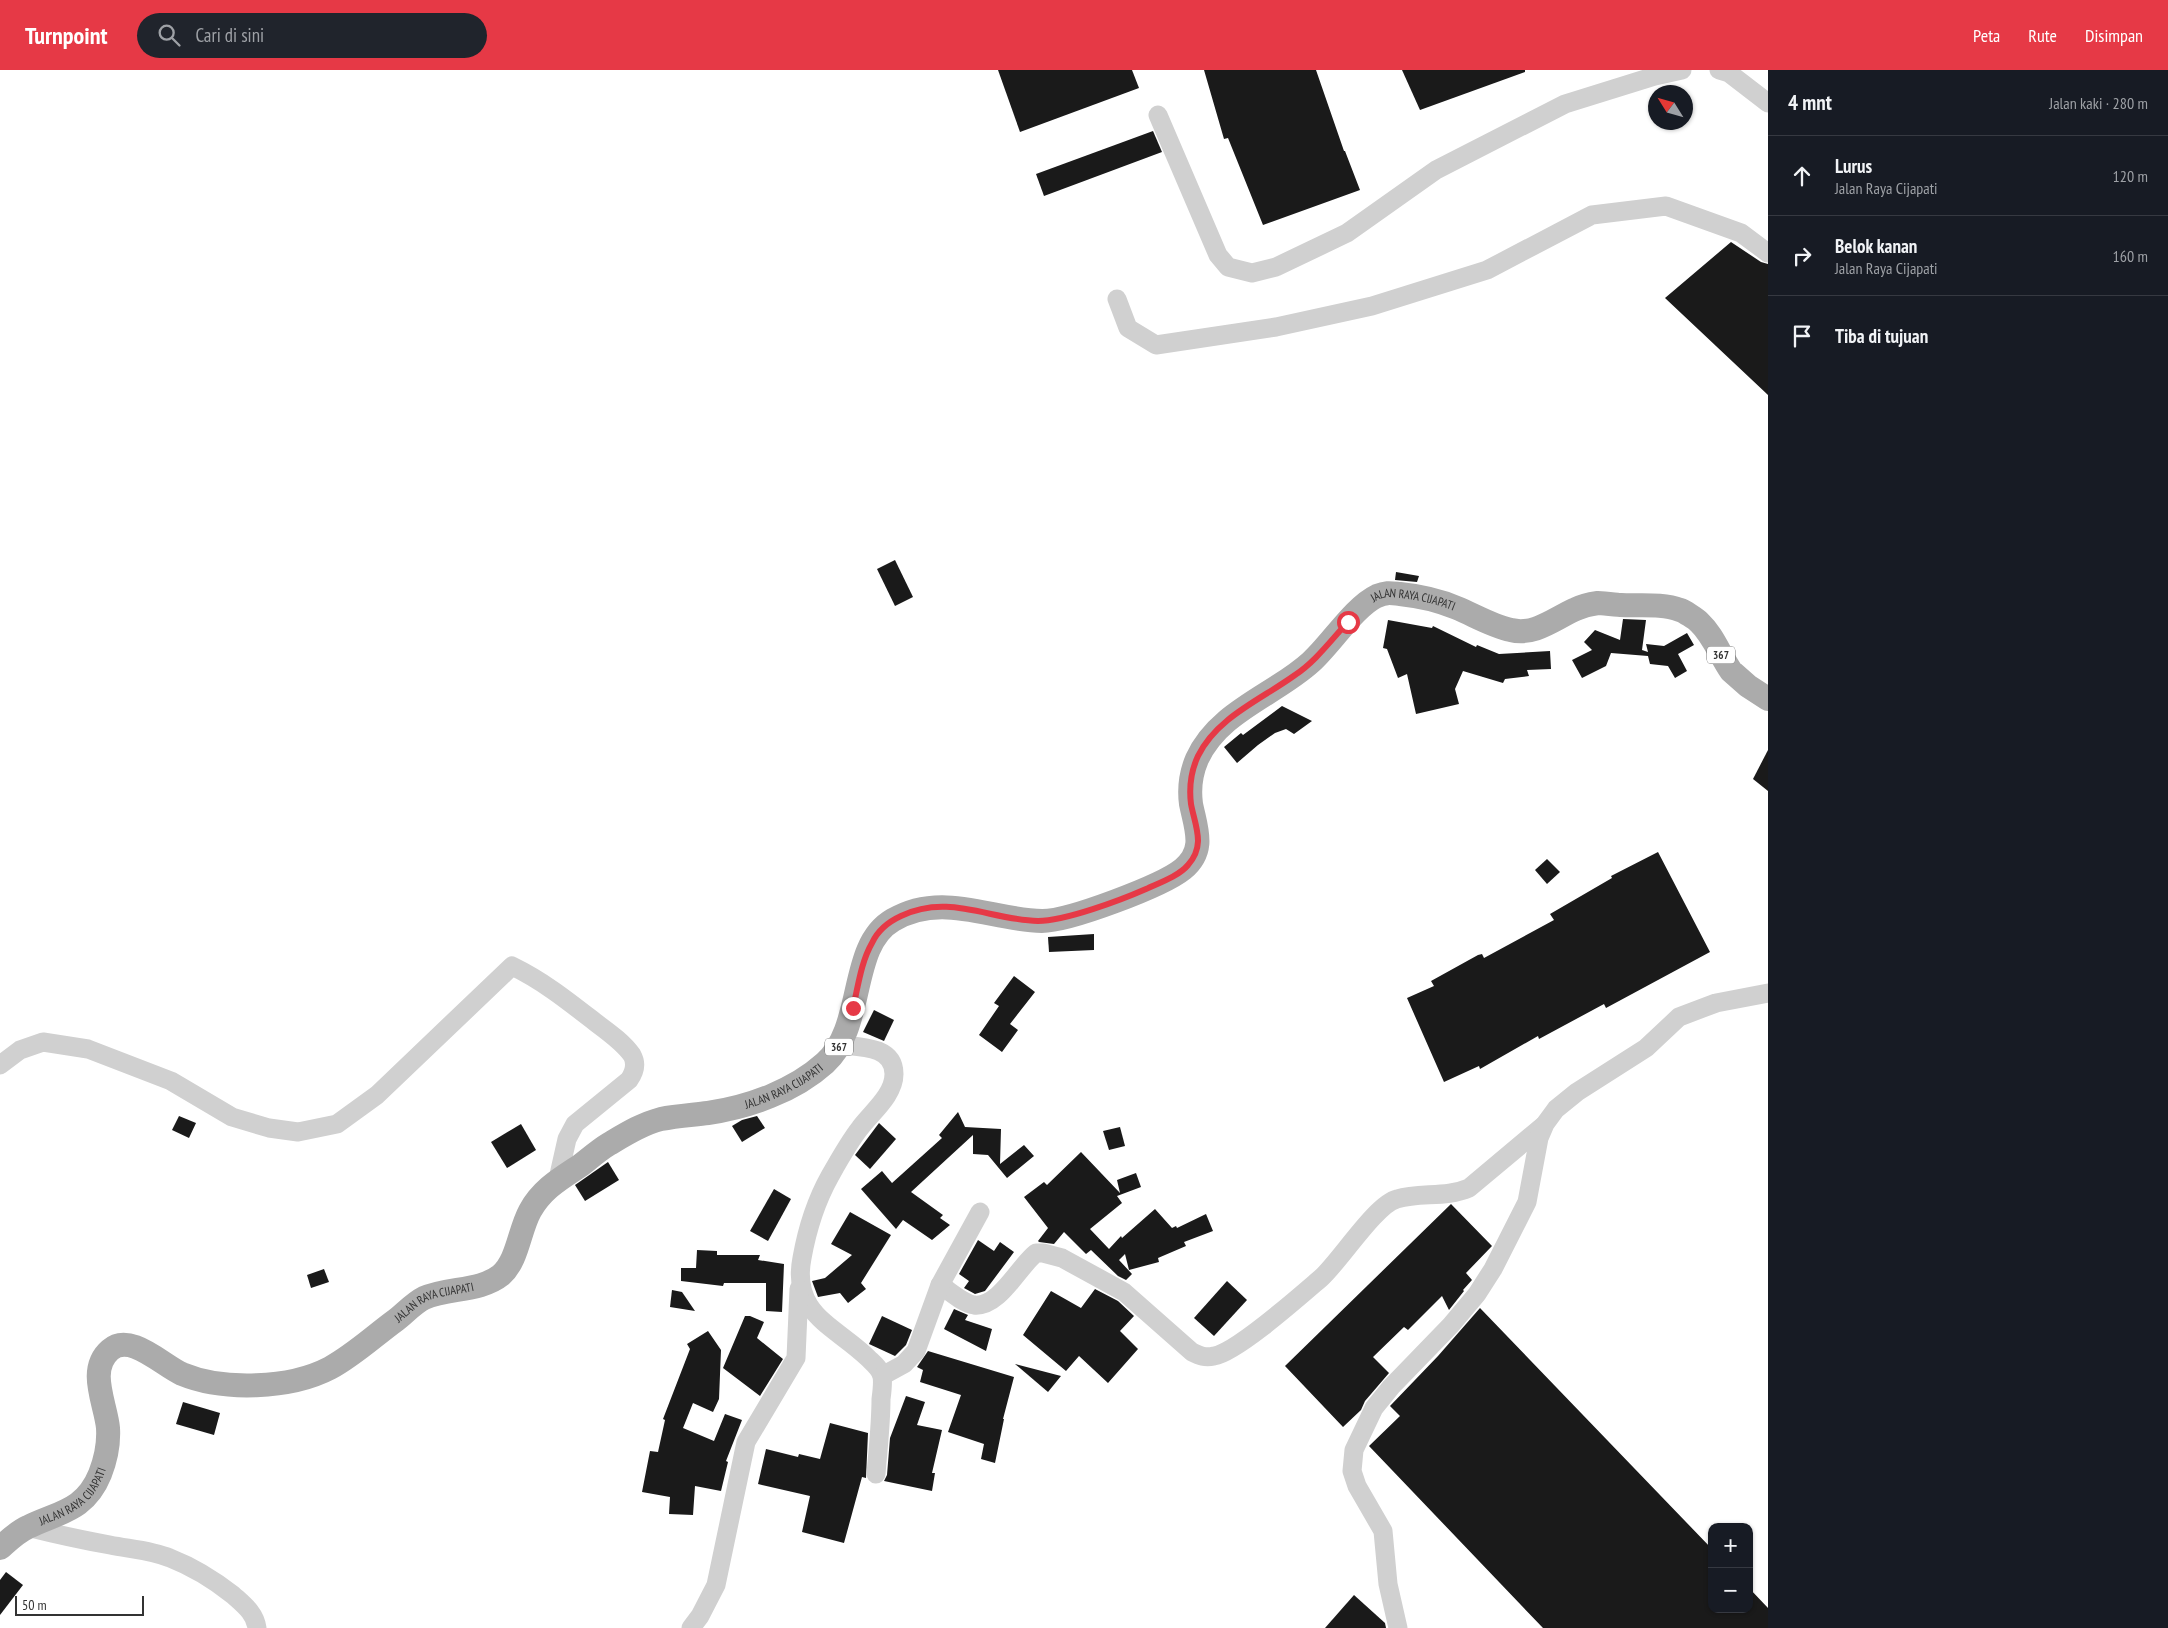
<!DOCTYPE html>
<html lang="id">
<head>
<meta charset="utf-8">
<style>
	:root { --surface:#171b24; --page:#20242c; --text:#f1f3f6; --muted:#9ea1a6; --line:#363941; --accent:#e63946 }
	body { margin:0; font-family:"PT Sans Narrow",sans-serif; background:var(--page); color:var(--text) }
	.controls { position:absolute; right:15px; bottom:15px; display:grid; overflow:hidden; border-radius:10px; box-shadow:0 1px 4px #0004 }
	.controls button { width:45px; height:45px; display:grid; place-items:center; padding:0; border:0; border-bottom:1px solid var(--line); background:var(--surface); color:var(--text); font:25px sans-serif }
	.compass { position:absolute; left:1648px; top:15px; width:45px; height:45px; border-radius:50%; background:var(--surface); box-shadow:0 1px 4px #0004; rotate:307deg }
	.scale { position:absolute; left:15px; bottom:12px; width:129px; box-sizing:border-box; padding-left:5px; border:2px solid #333; border-top:0; font-size:14px; line-height:18px; white-space:nowrap; color:#333; -webkit-text-stroke:4px #fff; paint-order:stroke }
	.stop { position:absolute; width:15px; height:15px; margin:-11px; border:4px solid #e63946; border-radius:50%; background:#fff }
	.stop.end { background:#e63946; border-color:#fff; box-shadow:0 1px 5px #0008 }
	.list { margin:0; padding:0; list-style:none }
	h2 { display:flex; justify-content:space-between; align-items:center; height:65px; margin:0; padding:0 20px; font-size:21px }
	h2 small { font-size:16px; font-weight:400; color:var(--muted) }
	.list li { display:grid; grid-template-columns:32px 1fr auto; gap:15px; align-items:center; box-sizing:border-box; height:80px; padding:0 20px; border-top:1px solid var(--line) }
	.list b { display:block; font-size:19px; white-space:nowrap }
	.list p { margin:0; font-size:16px; white-space:nowrap; color:var(--muted) }
	.list em { font-size:16px; font-style:normal; color:var(--muted) }
	.icon { flex:none; width:28px; height:28px; fill:none; stroke:currentColor; stroke-width:2; stroke-linecap:round; stroke-linejoin:round }
	.map { position:relative; flex:none; width:1768px; height:1558px; overflow:hidden }
	header { display:flex; align-items:center; gap:30px; box-sizing:border-box; height:70px; padding:0 25px; background:var(--accent); color:#fff }
	header strong { font-size:24px }
	nav { display:flex; gap:28px; margin-inline-start:auto; font-size:18px }
	.search { width:350px; height:45px; background:var(--page); display:flex; align-items:center; gap:12px; box-sizing:border-box; padding:0 18px; border-radius:28px; color:var(--muted); font-size:19px }
	main { display:flex }
	aside { flex:1; background:var(--surface) }
	.map>svg:first-child { display:block }
	.building { fill:#1a1a1a }
	.lines { fill:none; stroke-linecap:round; stroke-linejoin:round }
	.minor { stroke:#d0d0d0; stroke-width:19 }
	.major { stroke:#ababab; stroke-width:24 }
	.route { stroke:#e63946; stroke-width:6 }
	.labels { text-anchor:middle; stroke-width:5; stroke-linejoin:round; paint-order:stroke }
	.shield { fill:#fff; stroke:#707070; stroke-width:1 }
	.shield-label { font-size:11px; font-weight:bold; fill:#333 }
	.street-label { font-size:12px; fill:#333; stroke:#fff }
</style>
</head>
<body>
<header>
<strong>Turnpoint</strong>
<div class="search"><svg class="icon" aria-label="search" viewBox="0 0 24 24"><circle cx="10" cy="10" r="6"/><path d="M15 15l6 6"/></svg>Cari di sini</div>
<nav><a>Peta</a><a>Rute</a><a>Disimpan</a></nav>
</header>
<main>
<div class="map">
<svg width="1768" height="1558" viewBox="0 0 1768 1558">
	<rect width="100%" height="100%" fill="#fff"/>
	<!-- building -->
	<g class="building">
		<polygon points="998,0 1132,0 1139,18 1020,62"/>
		<polygon points="1204,0 1316,0 1344,81 1345,81 1360,120 1263,155 1228,68 1224,69"/>
		<polygon points="1402,0 1525,0 1525,2 1420,40"/>
		<polygon points="1153,61 1162,82 1044,126 1036,104"/>
		<polygon points="1731,172 1761,192 1768,194 1768,325 1665,228"/>
		<polygon points="895,490 913,527 895,536 877,499"/>
		<polygon points="1396,502 1419,506 1417,512 1395,510"/>
		<polygon points="1623,549 1646,550 1642,580 1648,582 1646,574 1664,576 1687,563 1694,575 1678,584 1687,601 1675,608 1668,596 1650,594 1648,586 1611,583 1606,596 1582,608 1572,590 1592,580 1584,572 1595,560 1620,570"/>
		<polygon points="1388,550 1432,558 1433,556 1476,577 1477,575 1499,584 1550,581 1551,599 1527,600 1529,606 1505,609 1503,613 1463,601 1455,619 1459,634 1416,644 1407,604 1398,608 1387,579 1383,578"/>
		<polygon points="1282,636 1312,651 1294,664 1286,659 1275,663 1258,675 1237,693 1224,677 1241,663 1243,665"/>
		<polygon points="1768,680 1768,721 1753,709"/>
		<polygon points="1658,782 1710,882 1606,938 1604,934 1539,969 1538,966 1480,999 1479,996 1444,1012 1407,928 1434,916 1431,911 1478,885 1482,884 1484,888 1554,850 1550,844 1612,808 1611,806"/>
		<polygon points="1547,789 1560,802 1547,814 1535,800"/>
		<polygon points="1094,864 1094,880 1049,882 1048,867"/>
		<polygon points="1014,906 1035,922 1010,954 1018,960 1002,982 979,965 999,936 994,933"/>
		<polygon points="874,940 894,950 884,971 863,962"/>
		<polygon points="958,1042 965,1057 1001,1059 1000,1094 1024,1075 1034,1086 1007,1108 988,1085 973,1084 973,1065 911,1122 943,1145 940,1148 950,1155 932,1170 903,1150 896,1159 861,1119 882,1101 892,1113 942,1068 939,1065"/>
		<polygon points="179,1046 196,1053 189,1068 172,1060"/>
		<polygon points="757,1046 765,1058 742,1072 732,1056 742,1050"/>
		<polygon points="879,1053 896,1069 870,1099 855,1085"/>
		<polygon points="521,1054 536,1080 507,1098 491,1072"/>
		<polygon points="1120,1057 1125,1076 1109,1080 1103,1061"/>
		<polygon points="1081,1082 1120,1123 1117,1110 1136,1103 1141,1117 1117,1126 1122,1133 1090,1159 1109,1179 1121,1166 1122,1168 1155,1139 1172,1158 1176,1156 1177,1158 1206,1144 1213,1161 1184,1172 1186,1176 1158,1188 1159,1192 1129,1200 1125,1184 1119,1190 1132,1204 1126,1210 1118,1206 1091,1180 1086,1184 1064,1162 1054,1174 1039,1172 1038,1171 1048,1158 1024,1127 1044,1112 1047,1115"/>
		<polygon points="608,1092 619,1110 585,1131 575,1115"/>
		<polygon points="774,1119 791,1129 768,1171 750,1161"/>
		<polygon points="1451,1134 1492,1176 1466,1203 1472,1210 1463,1220 1464,1221 1449,1240 1442,1226 1408,1260 1404,1257 1373,1287 1389,1303 1365,1331 1361,1340 1343,1357 1285,1296"/>
		<polygon points="850,1142 891,1165 861,1213 866,1219 848,1233 840,1223 818,1227 812,1211 825,1208 852,1185 831,1174"/>
		<polygon points="978,1170 994,1181 1000,1172 1014,1182 985,1221 975,1224 964,1218 969,1211 959,1204"/>
		<polygon points="697,1180 717,1181 717,1185 760,1185 758,1190 784,1194 782,1242 766,1241 766,1213 724,1213 723,1216 681,1211 681,1198 696,1198"/>
		<polygon points="324,1199 329,1212 311,1218 307,1205"/>
		<polygon points="1227,1211 1247,1230 1214,1266 1194,1248"/>
		<polygon points="1095,1219 1118,1231 1134,1246 1120,1261 1138,1279 1108,1313 1079,1286 1066,1301 1023,1265 1051,1221 1081,1238"/>
		<polygon points="672,1220 682,1222 695,1241 670,1237"/>
		<polygon points="1480,1238 1712,1479 1712,1539 1749,1539 1749,1518 1768,1538 1768,1558 1543,1558 1369,1376 1400,1346 1390,1336 1438,1286"/>
		<polygon points="954,1239 968,1245 965,1250 992,1259 986,1281 944,1259"/>
		<polygon points="745,1246 750,1246 764,1252 757,1268 783,1289 760,1326 723,1298"/>
		<polygon points="882,1246 912,1260 906,1275 895,1286 869,1274"/>
		<polygon points="708,1261 721,1280 719,1329 713,1342 693,1333 683,1358 714,1371 725,1344 742,1350 726,1391 728,1392 721,1421 695,1416 693,1445 669,1444 670,1427 642,1422 650,1381 658,1382 665,1350 663,1349 690,1279 687,1274"/>
		<polygon points="928,1281 1014,1307 1003,1349 1004,1349 995,1393 981,1389 984,1374 948,1362 961,1325 920,1312 923,1300 917,1297"/>
		<polygon points="1015,1294 1061,1306 1048,1322"/>
		<polygon points="906,1326 925,1332 917,1355 942,1360 932,1403 935,1403 932,1421 884,1411 887,1405 890,1368"/>
		<polygon points="183,1332 220,1343 214,1365 176,1354"/>
		<polygon points="830,1353 868,1363 866,1408 862,1407 844,1473 802,1462 810,1426 758,1414 766,1379 798,1387 799,1384 820,1389"/>
		<polygon points="6,1502 23,1515 0,1545 0,1510"/>
		<polygon points="1354,1525 1385,1553 1386,1558 1325,1558"/>
	</g>
	<g class="lines">
		<!-- minor -->
		<g class="minor">
			<polyline points="1719,0 1729,3 1768,33"/>
			<polyline points="1158,45 1218,185 1228,197 1252,203 1276,197 1347,163 1436,100 1565,34 1655,6 1682,0"/>
			<polyline points="1117,229 1128,258 1156,275 1276,257 1372,236 1487,200 1592,145 1666,136 1741,163 1768,183"/>
			<path d="M841,975C860,977 894,976 894,1004C894,1025 872,1042 860,1058C849,1072 839,1090 830,1106C816,1131 807,1160 802,1188C791,1244 835,1256 868,1288C873,1293 880,1298 882,1306C883,1312 882,1322 881,1329C881,1354 878,1379 876,1404"/>
			<path d="M0,995L20,980L43,972L88,979L171,1011L232,1047L269,1058L298,1062L337,1054L377,1025L512,896C543,911 568,931 595,952C607,961 623,972 632,985C637,994 634,1003 629,1010L575,1054L567,1069L558,1109"/>
			<path d="M940,1215C950,1221 962,1233 974,1235C999,1238 1019,1196 1036,1183H1043L1062,1188L1124,1222L1192,1282C1200,1286 1205,1288 1214,1286C1237,1282 1300,1226 1321,1208C1340,1191 1376,1134 1397,1129C1420,1122 1446,1128 1469,1118L1543,1056"/>
			<polyline points="882,1306 904,1294 916,1281 940,1215 980,1142"/>
			<path d="M27,1457C55,1464 82,1470 110,1475C130,1479 151,1480 170,1488C193,1497 214,1510 233,1525C244,1535 255,1543 257,1558"/>
			<polyline points="691,1558 700,1546 716,1515 746,1372 796,1288 799,1219"/>
			<polyline points="1398,1558 1388,1514 1383,1461 1357,1416 1352,1401 1354,1380 1374,1338 1391,1317 1451,1255 1477,1224 1493,1199 1527,1132 1539,1068 1545,1054 1556,1039 1577,1022 1646,978 1679,947 1716,933 1768,923"/>
		</g>
		<!-- major -->
		<path class="major" id="s1" d="M0,1478C9,1470 17,1462 28,1457C59,1442 85,1441 100,1404C106,1389 109,1374 108,1358C106,1334 87,1300 110,1280C130,1262 162,1295 182,1304C223,1321 290,1319 330,1298C354,1285 374,1266 396,1250C405,1243 414,1233 424,1228C448,1217 480,1222 501,1205C518,1190 519,1161 530,1141C542,1119 560,1109 581,1095C590,1088 599,1080 609,1074C626,1064 642,1054 661,1049C676,1046 692,1045 708,1043C749,1037 794,1021 825,993C866,956 848,876 893,850C942,821 991,850 1042,851C1069,851 1162,816 1183,799C1206,780 1196,759 1191,734C1189,719 1191,703 1197,689C1219,641 1275,625 1311,592C1331,574 1354,537 1377,526C1387,522 1390,523 1400,524C1420,526 1438,530 1457,538C1474,545 1492,556 1511,560C1535,566 1555,548 1576,539C1582,536 1591,534 1598,533C1599,533 1620,535 1621,535C1640,536 1662,533 1680,540C1684,541 1696,549 1699,552C1713,565 1720,585 1731,601L1748,616L1768,629"/>
	</g>
	<g class="lines">
		<!-- route -->
		<path class="route" d="M853,938C858,917 861,892 872,873C878,860 888,852 901,846C949,823 990,850 1038,851C1065,851 1121,830 1146,819C1159,813 1179,806 1188,795C1206,775 1195,756 1191,734C1189,718 1191,701 1198,686C1217,647 1262,629 1295,605C1316,591 1331,570 1348,552"/>
	</g>
	<g class="labels">
		<!-- shield labels -->
		<g class="shield">
			<rect x="1707" y="576.5" width="28" height="17" rx="4"/>
			<rect x="825" y="968.5" width="28" height="17" rx="4"/>
		</g>
		<g class="shield-label">
			<text x="1721" y="589">367</text>
			<text x="839" y="981">367</text>
		</g>
		<!-- street labels -->
		<g class="street-label">
			<text dy="4" stroke="none"><textPath href="#s1" startOffset="1962">JALAN RAYA CIJAPATI</textPath></text>
			<text dy="4" stroke="none"><textPath href="#s1" startOffset="1050">JALAN RAYA CIJAPATI</textPath></text>
			<text dy="4" stroke="none"><textPath href="#s1" startOffset="615">JALAN RAYA CIJAPATI</textPath></text>
			<text dy="4" stroke="none"><textPath href="#s1" startOffset="91">JALAN RAYA CIJAPATI</textPath></text>
		</g>
	</g>
</svg>
<div class="controls">
<button>+</button>
<button>−</button>
</div>
<svg class="compass" viewBox="-18 -18 36 36"><path d="M0-13l5 13h-10z" fill="#e53935"/><path d="M0 13l5-13h-10z" fill="#9ea1a6"/></svg>
<div class="scale">50 m</div>
<div class="stop" style="left:1348px;top:552px"></div>
<div class="stop end" style="left:853px;top:938px"></div>
</div>
<aside>
<h2>4 mnt<small>Jalan kaki · 280 m</small></h2>
<ul class="list">
<li><svg class="icon" aria-label="ahead" viewBox="0 0 24 24"><path d="M12 20V5M6 11l6-6 6 6"/></svg><div><b>Lurus</b><p>Jalan Raya Cijapati</p></div><em>120 m</em></li>
<li><svg class="icon" aria-label="right" viewBox="0 0 24 24"><path d="M7 20v-9h11M14 6l5 5-5 5"/></svg><div><b>Belok kanan</b><p>Jalan Raya Cijapati</p></div><em>160 m</em></li>
<li><svg class="icon" aria-label="arrive" viewBox="0 0 24 24"><path d="M6 21V4h12l-3 4 3 4H6"/></svg><div><b>Tiba di tujuan</b></div></li>
</ul>
</aside>
</main>
</body>
</html>
